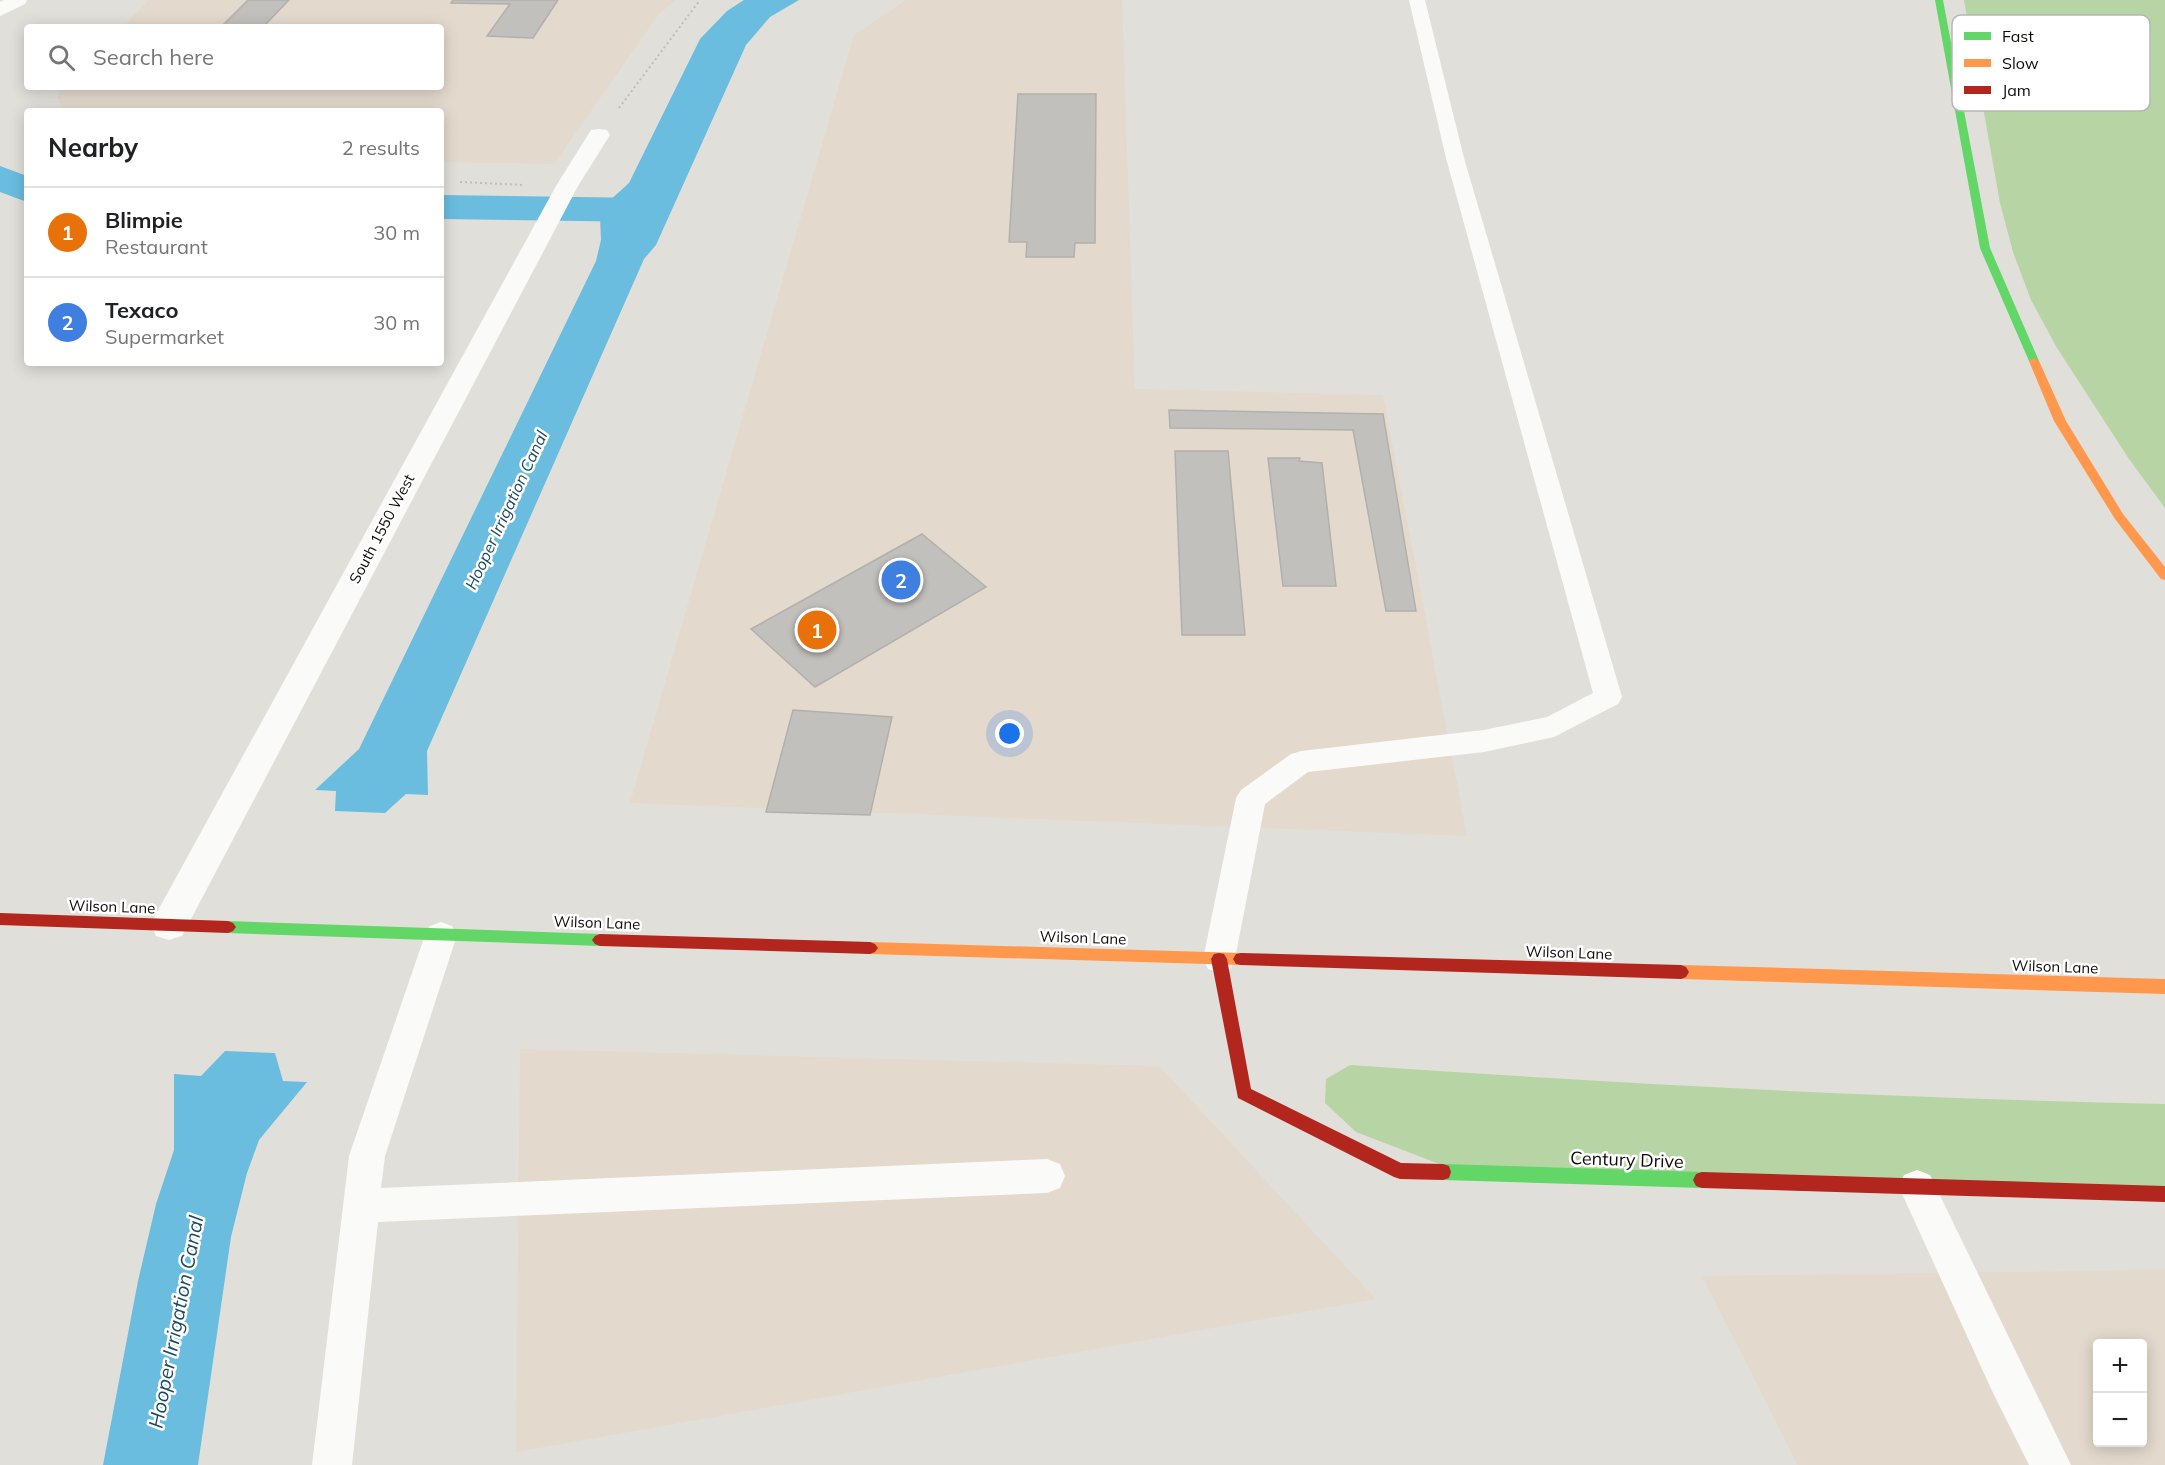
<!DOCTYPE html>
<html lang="en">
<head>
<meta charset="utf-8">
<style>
	:root { --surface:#fff; --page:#f6f6f6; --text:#202124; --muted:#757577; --line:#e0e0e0; --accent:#db2777 }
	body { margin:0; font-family:Mulish,sans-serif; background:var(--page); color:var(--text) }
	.controls { position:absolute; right:18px; bottom:18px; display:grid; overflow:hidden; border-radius:6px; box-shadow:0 3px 15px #0003 }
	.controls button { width:54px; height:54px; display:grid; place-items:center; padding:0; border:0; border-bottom:2px solid var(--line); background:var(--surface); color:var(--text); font:30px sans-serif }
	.you { position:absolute; left:1010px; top:734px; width:21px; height:21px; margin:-15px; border:4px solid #fff; border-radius:50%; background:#1a73e8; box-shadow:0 0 0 9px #1a73e833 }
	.badge { display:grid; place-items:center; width:39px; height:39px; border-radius:50%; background:var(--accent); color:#fff; font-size:20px; font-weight:700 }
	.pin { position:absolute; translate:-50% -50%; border:3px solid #fff; box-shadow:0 2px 6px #0006 }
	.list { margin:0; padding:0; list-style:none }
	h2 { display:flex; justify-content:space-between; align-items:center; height:78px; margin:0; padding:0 24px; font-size:26px }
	h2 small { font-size:20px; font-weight:400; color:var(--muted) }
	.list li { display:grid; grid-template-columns:39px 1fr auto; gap:18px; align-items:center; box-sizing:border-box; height:90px; padding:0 24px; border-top:2px solid var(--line) }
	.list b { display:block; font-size:22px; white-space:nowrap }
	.list p { margin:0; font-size:20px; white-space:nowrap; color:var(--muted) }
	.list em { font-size:20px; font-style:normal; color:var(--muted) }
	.icon { flex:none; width:33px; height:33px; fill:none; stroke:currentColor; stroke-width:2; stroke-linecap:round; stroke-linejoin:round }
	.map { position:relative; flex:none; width:2165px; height:1465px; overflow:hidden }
	.search { position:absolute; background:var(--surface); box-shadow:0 3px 15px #0003; left:24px; top:24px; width:420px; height:66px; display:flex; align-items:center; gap:15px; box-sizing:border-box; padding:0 21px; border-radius:6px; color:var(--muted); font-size:22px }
	.panel { position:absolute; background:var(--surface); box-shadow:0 3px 15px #0003; left:24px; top:108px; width:420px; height:258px; border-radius:6px }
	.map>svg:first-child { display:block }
	.commercial { fill:#e3d9cd; fill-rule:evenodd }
	.green { fill:#b7d4a4 }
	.water { fill:#6abddf }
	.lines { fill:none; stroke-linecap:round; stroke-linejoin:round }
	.canal { fill:#6abddf; fill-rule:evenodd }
	.building { fill:#c2c0bc; stroke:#b1b0ac; stroke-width:1.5 }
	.path { stroke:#bfbebc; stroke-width:2; stroke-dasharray:2 3; stroke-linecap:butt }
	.lane { fill:#fafaf9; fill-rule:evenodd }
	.street { fill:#fafaf9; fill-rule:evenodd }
	.fast { fill:#63d668; fill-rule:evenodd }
	.slow { fill:#ff974d; fill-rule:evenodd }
	.jam { fill:#b3261e; fill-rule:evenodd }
	.labels { text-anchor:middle; stroke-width:5; stroke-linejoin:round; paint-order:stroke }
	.street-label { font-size:15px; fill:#0f0d0a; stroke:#fff }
	.water-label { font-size:16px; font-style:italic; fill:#1b4a60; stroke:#fff }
	.near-street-label { font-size:18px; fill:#0f0d0a; stroke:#fff }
	.near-water-label { font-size:20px; font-style:italic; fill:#1b4a60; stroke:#fff }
	.key { fill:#fff; stroke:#b7b6b6; stroke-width:1.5 }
	.key-label { font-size:16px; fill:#0f0d0a }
</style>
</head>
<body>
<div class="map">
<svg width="2165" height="1465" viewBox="0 0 2165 1465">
	<rect width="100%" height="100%" fill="#e1dfda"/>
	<!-- commercial -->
	<g class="commercial">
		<polygon points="149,0 676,0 658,15 554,164 441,162 441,111 63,111 57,95 64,87 441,87 441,27 123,27"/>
		<polygon points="906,0 1122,0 1135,389 1383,395 1467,836 630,803 854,35"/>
		<polygon points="520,1049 1159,1066 1376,1299 516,1452"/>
		<path d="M2165,1270V1465H1798L1702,1276ZM2098,1344H2142V1442H2098Z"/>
	</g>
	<!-- green -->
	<g class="green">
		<polygon points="1964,0 2165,0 2165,508 2129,459 2057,348 2031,300 2013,252 2000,203"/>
		<path d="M1350,1065C1621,1084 1893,1098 2165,1104V1202L1442,1165L1356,1132L1325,1103L1326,1079Z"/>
	</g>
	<!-- water -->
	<g class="water">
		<polygon points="744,0 799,0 770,17 746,45 656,245 644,259 427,751 428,795 406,794 385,813 335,811 336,791 315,790 359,749 596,261 601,240 600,217 608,202 629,183 700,39 727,11"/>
		<polygon points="225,1051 275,1053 283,1081 307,1082 259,1140 247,1173 231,1237 198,1465 103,1465 138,1281 156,1204 174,1150 174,1074 201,1076"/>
	</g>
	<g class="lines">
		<!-- canal -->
		<g class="canal">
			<polygon points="0,166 27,176 27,202 0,192"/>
			<polygon points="441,195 647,198 661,202 667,210 661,218 647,222 441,219"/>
		</g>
	</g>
	<!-- building -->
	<g class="building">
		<polygon points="248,0 289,0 263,27 221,27"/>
		<polygon points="453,0 558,0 533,38 487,36 510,4 451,3"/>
		<polygon points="1018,94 1096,94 1095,243 1075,243 1074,257 1026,257 1027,242 1009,242"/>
		<polygon points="1169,410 1383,414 1416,611 1386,611 1353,430 1170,428"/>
		<polygon points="1175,451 1228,451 1245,635 1182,635"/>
		<polygon points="1268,458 1300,458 1299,461 1322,463 1336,586 1283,586"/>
		<polygon points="922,534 986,587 815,687 751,629"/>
		<polygon points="793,710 892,717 870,815 766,812"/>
	</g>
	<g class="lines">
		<!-- path -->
		<g class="path">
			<polyline points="619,108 700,0"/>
			<polyline points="460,182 524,185"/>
		</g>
		<!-- lane -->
		<g class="lane">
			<polygon points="1409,0 1425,0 1464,158 1622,697 1618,704 1554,737 1484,752 1308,772 1265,804 1235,959 1230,969 1219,973 1208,969 1203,959 1236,798 1241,790 1291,754 1301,751 1484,730 1547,717 1593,693 1446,158"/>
			<polygon points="441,922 452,926 457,935 385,1156 381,1188 1047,1159 1060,1164 1065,1176 1060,1188 1047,1193 378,1222 352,1465 312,1465 349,1156 425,935 430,926"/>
			<polygon points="1917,1170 1930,1175 2071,1465 2029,1465 1993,1393 1899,1187 1904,1175"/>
		</g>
		<!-- street -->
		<g class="street">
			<polygon points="4,0 27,0 25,4 0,16 0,2"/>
			<polygon points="599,129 607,130 610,135 578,186 182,936 169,940 156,936 151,925 156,914 556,186 591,130"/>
		</g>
		<!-- fast -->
		<g class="fast">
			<polygon points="1935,0 1943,0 1990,248 2039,361 2038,363 2034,364 2029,361 1980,248"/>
			<polygon points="228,921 600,934 605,936 608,940 605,944 600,946 228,933 223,931 220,927 223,923"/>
			<polygon points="1443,1164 1702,1172 1708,1174 1711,1180 1708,1186 1702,1188 1443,1180 1437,1178 1435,1172 1437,1166"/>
		</g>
		<!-- slow -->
		<g class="slow">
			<polygon points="2034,358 2039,361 2066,421 2123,514 2165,567 2165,580 2161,579 2115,519 2054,421 2029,361"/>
			<polygon points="870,942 1241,953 1246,954 1249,959 1246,964 1241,965 870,954 865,952 862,948 865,944"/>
			<polygon points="1681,965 2165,979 2165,994 1681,979 1676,977 1673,972 1676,967"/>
		</g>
		<!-- jam -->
		<g class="jam">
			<polygon points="0,913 228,921 233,923 236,927 233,931 228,933 0,925"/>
			<polygon points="600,934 870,942 875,944 878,948 875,952 870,954 600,946 595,944 592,940 595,936"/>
			<polygon points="1219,953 1224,954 1227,959 1251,1089 1401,1163 1443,1164 1449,1166 1451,1172 1449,1178 1443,1180 1400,1179 1394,1177 1238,1098 1211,959 1214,954"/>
			<polygon points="1241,953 1681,965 1686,967 1689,972 1686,977 1681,979 1241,965 1236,964 1233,959 1236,954"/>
			<polygon points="1702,1172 2165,1186 2165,1202 1702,1188 1696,1186 1693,1180 1696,1174"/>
		</g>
	</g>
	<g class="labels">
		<!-- street labels -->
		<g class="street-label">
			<text transform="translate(382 529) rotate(-62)" y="5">South 1550 West</text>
			<text transform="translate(112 907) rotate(2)" y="5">Wilson Lane</text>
			<text transform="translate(597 923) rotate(2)" y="5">Wilson Lane</text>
			<text transform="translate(1083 938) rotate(2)" y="5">Wilson Lane</text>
			<text transform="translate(1569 953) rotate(2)" y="5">Wilson Lane</text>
			<text transform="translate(2055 967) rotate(2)" y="5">Wilson Lane</text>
		</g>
		<!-- water labels -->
		<g class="water-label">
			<text transform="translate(506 510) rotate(-65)" y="6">Hooper Irrigation Canal</text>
		</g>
		<!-- near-street labels -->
		<g class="near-street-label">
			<text transform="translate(1627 1160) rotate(2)" y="6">Century Drive</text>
		</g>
		<!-- near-water labels -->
		<g class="near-water-label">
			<text transform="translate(176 1322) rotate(-79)" y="7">Hooper Irrigation Canal</text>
		</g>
	</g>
	<!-- legend -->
	<rect x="1952" y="15" width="198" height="96" rx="9" class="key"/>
	<rect x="1964" y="32" width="27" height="8" fill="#63d668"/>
	<rect x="1964" y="59" width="27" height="8" fill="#ff974d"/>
	<rect x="1964" y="86" width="27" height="8" fill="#b3261e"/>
	<g class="key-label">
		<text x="2002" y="42">Fast</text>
		<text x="2002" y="69">Slow</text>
		<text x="2002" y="96">Jam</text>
	</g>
</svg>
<div class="controls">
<button>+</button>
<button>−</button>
</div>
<div class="you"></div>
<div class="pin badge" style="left:817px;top:630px;background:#e8710a">1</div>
<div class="pin badge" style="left:901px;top:580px;background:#3f7fe0">2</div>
<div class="search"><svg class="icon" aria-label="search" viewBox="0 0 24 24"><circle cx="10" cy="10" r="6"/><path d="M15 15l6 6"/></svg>Search here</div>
<section class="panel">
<h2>Nearby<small>2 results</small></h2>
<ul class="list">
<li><span class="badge" style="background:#e8710a">1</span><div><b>Blimpie</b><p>Restaurant</p></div><em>30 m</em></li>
<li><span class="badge" style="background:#3f7fe0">2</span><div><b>Texaco</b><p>Supermarket</p></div><em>30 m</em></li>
</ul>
</section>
</div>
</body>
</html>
